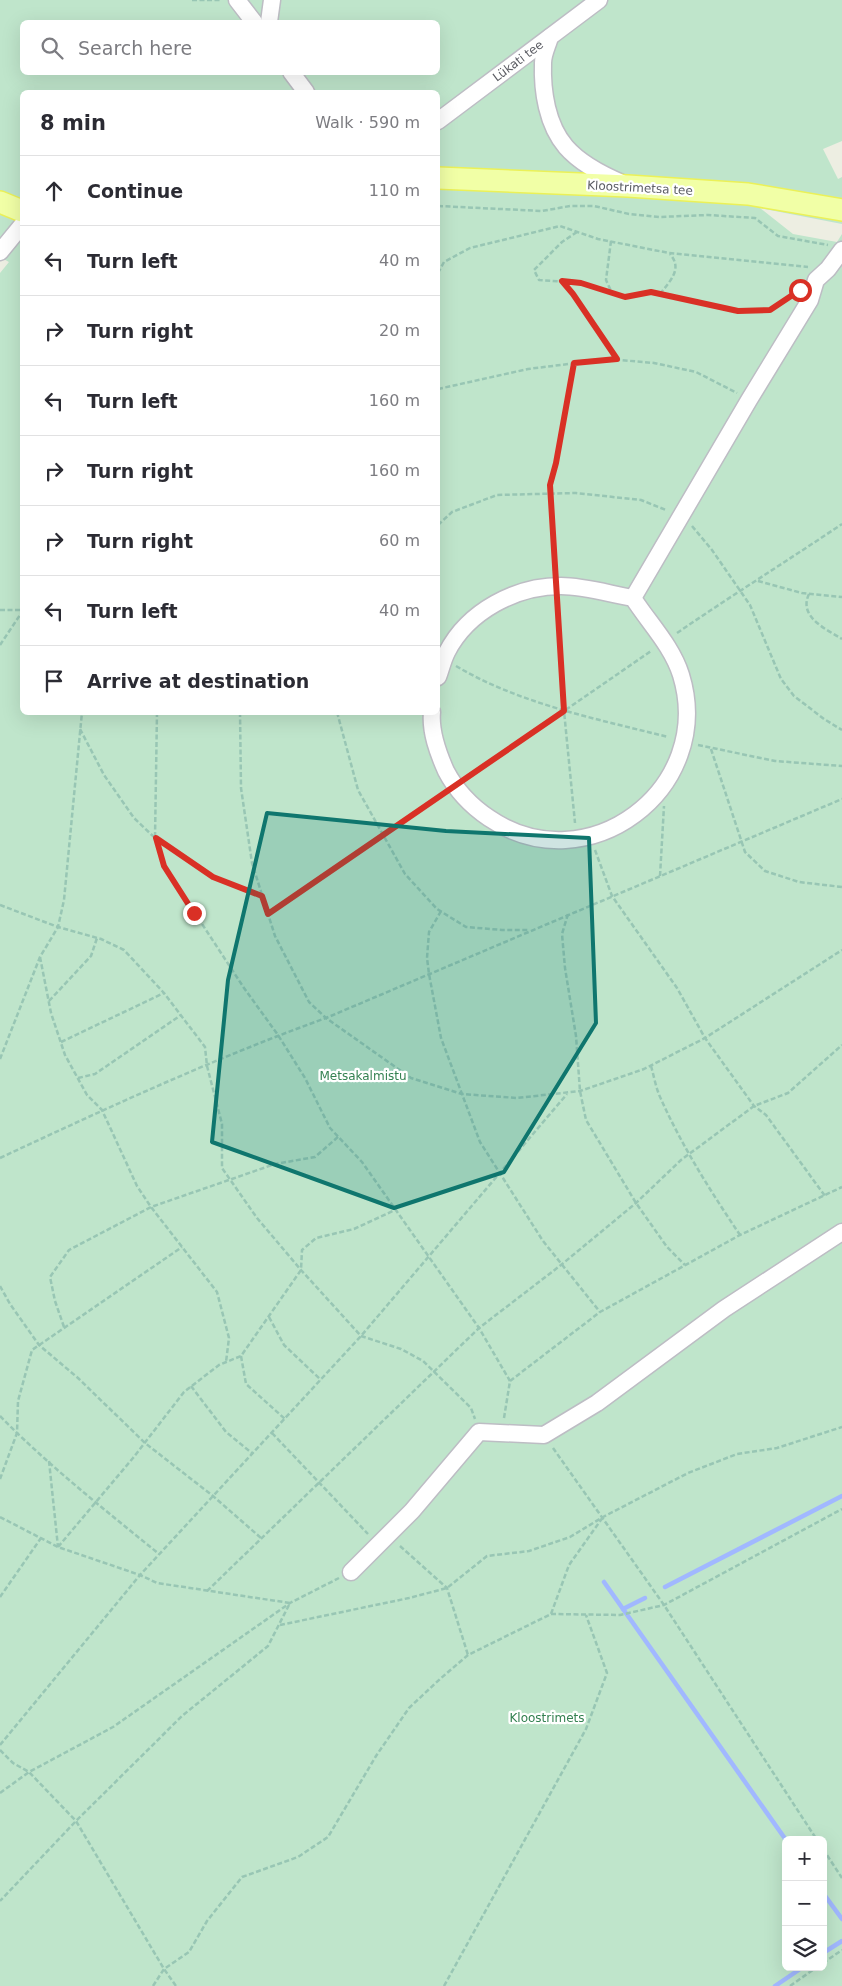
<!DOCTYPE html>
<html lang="en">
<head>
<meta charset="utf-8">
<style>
	:root { --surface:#fff; --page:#f2f2f3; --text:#2b2b33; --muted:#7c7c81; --line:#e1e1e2 }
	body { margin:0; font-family:"DejaVu Sans",sans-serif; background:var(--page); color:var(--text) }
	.controls { position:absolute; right:15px; bottom:15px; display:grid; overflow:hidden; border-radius:8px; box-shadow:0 5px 20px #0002 }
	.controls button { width:45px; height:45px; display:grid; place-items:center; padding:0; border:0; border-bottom:1px solid var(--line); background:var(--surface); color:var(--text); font:25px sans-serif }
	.stop { position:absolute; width:15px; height:15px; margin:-11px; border:4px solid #d93025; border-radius:50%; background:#fff }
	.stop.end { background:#d93025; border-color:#fff; box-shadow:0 1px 5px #0008 }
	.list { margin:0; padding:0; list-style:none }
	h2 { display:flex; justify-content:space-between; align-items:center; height:65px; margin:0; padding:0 20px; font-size:21px }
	h2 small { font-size:16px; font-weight:400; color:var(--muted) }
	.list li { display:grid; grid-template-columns:32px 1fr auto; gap:15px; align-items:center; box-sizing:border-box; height:70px; padding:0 20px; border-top:1px solid var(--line) }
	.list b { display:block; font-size:19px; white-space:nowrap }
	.list em { font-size:16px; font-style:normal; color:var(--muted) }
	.icon { flex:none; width:28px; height:28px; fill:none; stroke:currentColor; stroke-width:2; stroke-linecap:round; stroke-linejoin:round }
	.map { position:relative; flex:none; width:842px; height:1986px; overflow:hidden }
	.search { position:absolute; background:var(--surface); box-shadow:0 5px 20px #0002; left:20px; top:20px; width:420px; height:55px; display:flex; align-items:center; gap:12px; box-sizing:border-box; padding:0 18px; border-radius:8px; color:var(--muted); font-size:19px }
	.panel { position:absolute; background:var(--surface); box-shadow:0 5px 20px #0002; left:20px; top:90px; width:420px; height:625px; border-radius:8px }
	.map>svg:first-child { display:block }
	.green { fill:#bfe5cb; fill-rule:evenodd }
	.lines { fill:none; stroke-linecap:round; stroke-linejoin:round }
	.stream { stroke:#a1b8ff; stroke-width:4.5 }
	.minor-casing { stroke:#bdbdc4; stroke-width:19 }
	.major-casing { stroke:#ebf158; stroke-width:24 }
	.path { stroke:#98c6b4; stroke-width:2.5; stroke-dasharray:5 2.5; stroke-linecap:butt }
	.minor { stroke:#fff; stroke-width:16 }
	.major { stroke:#f1ffa6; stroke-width:21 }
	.route { stroke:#d93025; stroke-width:6 }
	.marked { fill:#0f766e; fill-opacity:0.2; stroke:#0f766e; stroke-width:4; stroke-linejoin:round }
	.labels { text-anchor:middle; stroke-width:4.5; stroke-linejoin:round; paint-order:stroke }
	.street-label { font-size:12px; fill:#5b5c63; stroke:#fff }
	.park-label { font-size:12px; fill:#348151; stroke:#fff }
</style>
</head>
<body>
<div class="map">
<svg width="842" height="1986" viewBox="0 0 842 1986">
	<rect width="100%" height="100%" fill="#edeee2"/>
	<!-- green -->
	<path class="green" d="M0,0H842V141L823,149L838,179L842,177V224L760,208L793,234L837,242L842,234V1986H0V273L9,262L0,257ZM22,22H438V72H22ZM22,92H438V712H22ZM786,1840H823V1967H786Z"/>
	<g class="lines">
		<!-- stream -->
		<g class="stream">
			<polyline points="604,1582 786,1840"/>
			<polyline points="665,1587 842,1496"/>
			<polyline points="623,1609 645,1598"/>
			<polyline points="823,1893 842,1919"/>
			<polyline points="823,1953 842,1941"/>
			<polyline points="775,1986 803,1967"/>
		</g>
		<!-- minor casing -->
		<g class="minor-casing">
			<g id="minor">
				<polyline points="237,0 254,22"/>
				<polyline points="269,22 272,0"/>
				<path d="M550,37C548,45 543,54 543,63C542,91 547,125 566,147C580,163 603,175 622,183"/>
				<polyline points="291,72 306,92"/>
				<polyline points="438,121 599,0"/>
				<polyline points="0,252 22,225"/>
				<polyline points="633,598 749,400 810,300 816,280 828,269 842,250"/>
				<path d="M432,712C430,732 438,753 446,771C456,790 471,806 489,818C587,885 716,789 681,675C672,646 649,623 633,598C610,594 584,586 561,586C516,586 468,611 447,652C443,660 441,669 438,677"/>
				<polyline points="351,1572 412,1511 479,1432 544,1435 597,1403 724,1309 842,1232"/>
			</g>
		</g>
		<!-- major casing -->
		<g class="major-casing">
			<g id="major">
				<polyline points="438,178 628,186 748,194 842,210"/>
				<polyline points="0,202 22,211"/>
			</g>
		</g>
		<!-- path -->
		<g class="path">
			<polyline points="192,0 220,0"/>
			<polyline points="438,206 542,211 570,206 594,206 629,214 659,217 708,215 755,218 778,236 828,245"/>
			<polyline points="577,232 562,242 534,270 539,280 581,283 625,297 651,292 738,311 770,310 795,293"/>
			<polyline points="611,241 606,280 612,293"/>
			<polyline points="438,273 444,262 470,248 560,226 598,239 669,253 808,267"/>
			<polyline points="563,282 573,294 617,359"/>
			<path d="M660,294C670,281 683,269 670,254"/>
			<polyline points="438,389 528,369 609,359 654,363 696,372 737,393"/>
			<polyline points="438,525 452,512 497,495 576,493 641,500 666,510"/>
			<polyline points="692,526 712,550 750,605 781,679 794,696 824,719 842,730"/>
			<polyline points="554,571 550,485 556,463 574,363"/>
			<polyline points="758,581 802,593 842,597"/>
			<path d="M809,594C798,617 826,629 842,639"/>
			<polyline points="556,602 564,711 575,823"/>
			<polyline points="0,610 22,610"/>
			<path d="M677,633C731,596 787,561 842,524"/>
			<polyline points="0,645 22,612"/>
			<path d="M456,666C520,704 597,719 668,737"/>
			<polyline points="157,712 155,838 164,866 244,988 278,1035 305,1078 330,1128 362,1162 479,1328 510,1381"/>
			<polyline points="240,712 241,788 252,863 275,936 309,1002 326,1018 411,1078 462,1094 517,1098 580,1091 644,1069 705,1038 842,950"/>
			<polyline points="337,712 358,790 405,874 437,909 466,927 502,930 529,930"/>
			<polyline points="80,729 104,775 134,818 155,838 213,877 262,896"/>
			<polyline points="698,745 775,761 842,766"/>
			<polyline points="711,749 745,852 765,871 799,882 842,887"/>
			<polyline points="467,778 651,651"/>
			<polyline points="595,850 612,896 677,988 705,1038 754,1106 766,1115 825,1196"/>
			<polyline points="660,876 664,806"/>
			<polyline points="0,905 58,927 101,939 124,950 164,993 205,1047 207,1066 222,1124 222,1168 257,1218 301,1270 361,1336 401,1349 423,1361 471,1408 475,1419"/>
			<polyline points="441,911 429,932 427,958 429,974 441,1038 480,1142 543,1241 600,1312"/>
			<polyline points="269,914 443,794"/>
			<polyline points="568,914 562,934 565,968 576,1036 580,1091 586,1120 636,1203 667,1247 685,1265"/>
			<polyline points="40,957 51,1013 65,1055 87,1095 102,1110 137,1186 151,1207 217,1292 229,1338 226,1362"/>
			<polyline points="49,1001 91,956 97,938"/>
			<polyline points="61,1042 164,993"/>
			<polyline points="0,1059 40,957 58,927 64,900 82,712"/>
			<path d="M651,1066C654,1076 656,1089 661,1099C682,1146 711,1192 740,1235"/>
			<polyline points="78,1078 95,1074 181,1015"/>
			<path d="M0,1158C107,1108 215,1058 326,1018L842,799"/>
			<polyline points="0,1286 10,1304 39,1345 78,1378 145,1443 213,1496 261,1538"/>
			<polyline points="269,1317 284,1345 321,1380"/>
			<polyline points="64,1327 55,1301 50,1277 69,1250 151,1207 275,1164 315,1157 339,1136"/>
			<polyline points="241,1356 246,1384 285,1419"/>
			<polyline points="191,1386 226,1432 253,1454"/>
			<path d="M0,1416C49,1466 105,1510 159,1554"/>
			<polyline points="504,1418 510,1381 600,1312 740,1235 842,1187"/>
			<polyline points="272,1433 368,1534"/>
			<polyline points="553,1448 664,1605 817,1840"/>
			<polyline points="49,1461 58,1547"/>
			<polyline points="0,1479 17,1433 18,1401 32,1350 182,1247"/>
			<polyline points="0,1517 58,1547 140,1575 157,1583 290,1603 268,1646 182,1716 76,1821 0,1901"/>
			<polyline points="400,1546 447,1588 468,1655"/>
			<polyline points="58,1547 133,1458 184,1392 219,1365 241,1356 301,1270 302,1250 316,1238 354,1229 395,1210"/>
			<polyline points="207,1591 479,1328 561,1265 636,1203 681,1160 754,1106 788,1093 842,1045"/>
			<polyline points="0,1597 41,1538"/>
			<polyline points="551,1614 620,1615 664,1605 842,1509"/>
			<polyline points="280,1625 409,1598 447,1588 487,1556 529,1551 570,1537 603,1517 688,1473 737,1454 777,1448 842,1427"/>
			<polyline points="0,1745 140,1575 361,1336 567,1094"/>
			<polyline points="0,1750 13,1763 29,1772 76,1821 164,1969 176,1986"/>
			<polyline points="0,1793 29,1772 113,1727 290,1603 339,1578"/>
			<polyline points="823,1849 842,1878"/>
			<polyline points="823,1963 842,1950"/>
			<polyline points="153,1986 164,1969 189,1952 207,1921 242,1877 298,1857 328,1837 376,1756 409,1708 440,1679 468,1655 551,1614 569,1565 603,1517"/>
			<polyline points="444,1986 586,1729 607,1673 586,1615"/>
			<polyline points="790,1986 817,1967"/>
		</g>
		<!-- minor -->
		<use href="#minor" class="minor"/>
		<!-- major -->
		<use href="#major" class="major"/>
	</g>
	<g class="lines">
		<!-- route -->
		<polyline class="route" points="194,913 164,866 156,838 213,877 262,896 268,914 564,711 550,485 556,463 574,363 617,359 573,294 562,281 581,283 625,297 651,292 738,311 770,310 800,290"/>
	</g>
	<!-- marked area -->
	<path class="marked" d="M267,813L446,831L589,838L596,1023L504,1172L394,1208L212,1142L228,980Z"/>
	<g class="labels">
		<!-- street labels -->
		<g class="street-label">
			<text transform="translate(518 61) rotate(-37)" y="4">Lükati tee</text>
			<text transform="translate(640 188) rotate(3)" y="4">Kloostrimetsa tee</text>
		</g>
		<!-- park labels -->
		<g class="park-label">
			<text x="363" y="1080">Metsakalmistu</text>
			<text x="547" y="1722">Kloostrimets</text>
		</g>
	</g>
</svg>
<div class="controls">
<button>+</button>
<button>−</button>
<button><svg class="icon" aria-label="layers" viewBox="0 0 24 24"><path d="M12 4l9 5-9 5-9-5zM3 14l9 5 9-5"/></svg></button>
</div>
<div class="stop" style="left:800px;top:290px"></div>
<div class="stop end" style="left:194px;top:913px"></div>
<div class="search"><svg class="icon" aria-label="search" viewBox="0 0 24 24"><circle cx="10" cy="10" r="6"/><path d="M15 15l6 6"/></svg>Search here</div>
<section class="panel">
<h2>8 min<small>Walk · 590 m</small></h2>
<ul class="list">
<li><svg class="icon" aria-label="ahead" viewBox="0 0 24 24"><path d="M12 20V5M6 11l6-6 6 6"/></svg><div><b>Continue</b></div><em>110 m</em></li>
<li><svg class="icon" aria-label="left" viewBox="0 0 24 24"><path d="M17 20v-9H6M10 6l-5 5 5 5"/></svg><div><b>Turn left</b></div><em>40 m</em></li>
<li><svg class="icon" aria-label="right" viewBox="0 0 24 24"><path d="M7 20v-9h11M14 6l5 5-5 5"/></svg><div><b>Turn right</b></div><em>20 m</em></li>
<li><svg class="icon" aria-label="left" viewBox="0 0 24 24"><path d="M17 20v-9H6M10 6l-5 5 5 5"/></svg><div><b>Turn left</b></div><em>160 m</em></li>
<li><svg class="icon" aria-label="right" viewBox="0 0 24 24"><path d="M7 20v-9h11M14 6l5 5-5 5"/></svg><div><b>Turn right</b></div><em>160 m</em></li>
<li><svg class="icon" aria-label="right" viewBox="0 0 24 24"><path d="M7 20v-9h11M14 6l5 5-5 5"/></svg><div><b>Turn right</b></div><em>60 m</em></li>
<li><svg class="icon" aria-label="left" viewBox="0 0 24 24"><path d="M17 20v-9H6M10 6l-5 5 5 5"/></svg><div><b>Turn left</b></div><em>40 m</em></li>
<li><svg class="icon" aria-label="arrive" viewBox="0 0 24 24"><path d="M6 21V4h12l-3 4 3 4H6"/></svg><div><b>Arrive at destination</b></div></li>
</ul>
</section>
</div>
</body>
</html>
